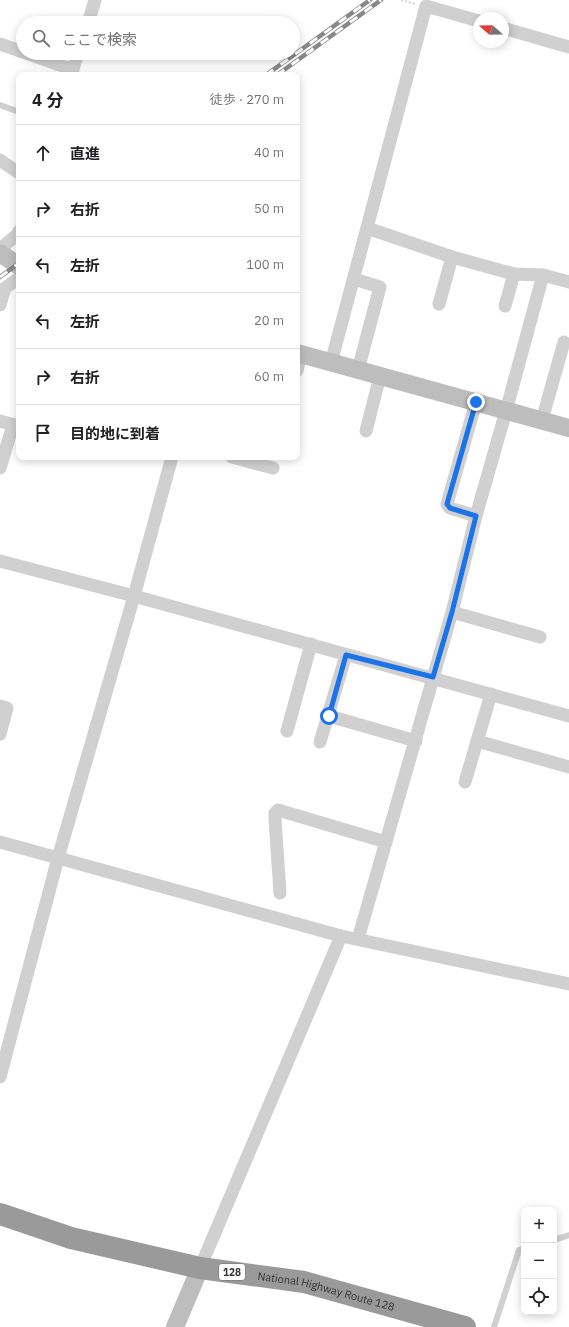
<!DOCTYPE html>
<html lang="ja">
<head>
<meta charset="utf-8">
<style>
	:root { --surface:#fff; --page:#f2f2f2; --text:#202124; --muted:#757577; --line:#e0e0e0 }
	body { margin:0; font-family:"IBM Plex Sans","Noto Sans JP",sans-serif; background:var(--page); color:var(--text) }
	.controls { position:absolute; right:12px; bottom:12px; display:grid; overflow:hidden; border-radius:8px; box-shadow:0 2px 10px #0003 }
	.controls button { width:36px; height:36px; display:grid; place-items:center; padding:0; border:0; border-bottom:1px solid var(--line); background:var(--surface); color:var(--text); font:20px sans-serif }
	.compass { position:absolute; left:473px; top:12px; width:36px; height:36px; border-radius:50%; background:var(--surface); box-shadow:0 2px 10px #0003; rotate:290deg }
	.stop { position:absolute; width:12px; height:12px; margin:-9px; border:3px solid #1a73e8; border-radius:50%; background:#fff }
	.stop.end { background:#1a73e8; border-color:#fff; box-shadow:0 1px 4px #0008 }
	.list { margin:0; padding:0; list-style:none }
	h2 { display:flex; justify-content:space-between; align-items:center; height:52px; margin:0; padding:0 16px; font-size:17px }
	h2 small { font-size:13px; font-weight:400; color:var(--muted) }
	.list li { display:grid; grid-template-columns:26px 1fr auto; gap:12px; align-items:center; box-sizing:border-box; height:56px; padding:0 16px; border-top:1px solid var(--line) }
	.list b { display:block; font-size:15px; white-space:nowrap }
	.list em { font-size:13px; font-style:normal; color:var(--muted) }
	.icon { flex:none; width:22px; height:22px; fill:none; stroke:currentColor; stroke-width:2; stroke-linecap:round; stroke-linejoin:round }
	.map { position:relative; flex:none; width:569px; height:1327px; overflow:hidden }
	.search { position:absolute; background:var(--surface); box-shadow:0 2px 10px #0003; left:16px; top:16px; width:284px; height:44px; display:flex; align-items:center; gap:10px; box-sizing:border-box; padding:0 14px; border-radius:22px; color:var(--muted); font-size:15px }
	.panel { position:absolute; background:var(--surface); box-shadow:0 2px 10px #0003; left:16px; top:72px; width:284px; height:388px; border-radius:8px }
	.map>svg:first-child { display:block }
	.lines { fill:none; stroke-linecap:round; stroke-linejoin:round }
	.path { stroke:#cdcdcd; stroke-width:2; stroke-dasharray:2 2; stroke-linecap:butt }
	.lane { stroke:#d0d0d0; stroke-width:6 }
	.street { stroke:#d0d0d0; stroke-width:13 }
	.secondary { stroke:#bdbdbd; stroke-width:18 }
	.highway { stroke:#9a9a9a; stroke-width:22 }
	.rail-casing { stroke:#888; stroke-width:4.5 }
	.rail { stroke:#fff; stroke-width:3; stroke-dasharray:9; stroke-linecap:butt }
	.route { stroke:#1a73e8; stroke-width:5 }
	.labels { text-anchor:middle; stroke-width:4; stroke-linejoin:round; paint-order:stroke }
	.shield { fill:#fff; stroke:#707070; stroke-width:1 }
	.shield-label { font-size:10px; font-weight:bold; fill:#333 }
	.street-label { font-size:11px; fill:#333; stroke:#fff }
</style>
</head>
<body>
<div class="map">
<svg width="569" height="1327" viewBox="0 0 569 1327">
	<rect width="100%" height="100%" fill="#fff"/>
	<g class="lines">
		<!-- path -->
		<polyline class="path" points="401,0 415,4"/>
		<!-- lane -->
		<g class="lane">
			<polyline points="0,105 19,112"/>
			<polyline points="554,1240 569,1235"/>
			<polyline points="494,1327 519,1250 524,1248"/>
		</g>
		<!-- street -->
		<g class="street">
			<polyline points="88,23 95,0"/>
			<polyline points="503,28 569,47"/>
			<polyline points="0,44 23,52"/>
			<polyline points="26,53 73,70"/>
			<polyline points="71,75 78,53"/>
			<polyline points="0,160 19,173"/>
			<polyline points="367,228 452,257 514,274 543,275 569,282"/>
			<polyline points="0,249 18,234 19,231"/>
			<polyline points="354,279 380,287 358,370"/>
			<polyline points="439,304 452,257"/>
			<polyline points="0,305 5,288 19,278"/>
			<polyline points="505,306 514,274"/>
			<polyline points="331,363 426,6 479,21"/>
			<polyline points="297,371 301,355"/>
			<polyline points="542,420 564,342"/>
			<polyline points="0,421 19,426"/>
			<polyline points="366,431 380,376"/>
			<polyline points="232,457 273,468"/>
			<polyline points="0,468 13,425"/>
			<polyline points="476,516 450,508 447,504 476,402"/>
			<polyline points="0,561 134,596 569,716"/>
			<polyline points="452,612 540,637"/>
			<polyline points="0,706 7,708 0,734"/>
			<polyline points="329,716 416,741"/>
			<polyline points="287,731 311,644"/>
			<polyline points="477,741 569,767"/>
			<polyline points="320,742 346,655"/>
			<polyline points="465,782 491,694"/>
			<polyline points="0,842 341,936 569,984"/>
			<polyline points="280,893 275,819 275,813 278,810 386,842"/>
			<polyline points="358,939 452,612 476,516 506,411 543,275"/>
			<polyline points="0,1077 58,858 134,596 172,457"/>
			<polyline points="200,1268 341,936"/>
		</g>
		<!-- secondary -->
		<g class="secondary">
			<polyline points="0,253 19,266"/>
			<polyline points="297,353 569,428"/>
			<polyline points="175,1327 200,1268"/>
		</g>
		<!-- highway -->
		<path class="highway" id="s1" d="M0,1214L71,1238L200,1268L304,1282L465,1327"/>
		<!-- rail casing -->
		<g class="rail-casing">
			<g id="rail">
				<polyline points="266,75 370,0"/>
				<polyline points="277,75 381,0"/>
				<polyline points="0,277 19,263"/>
			</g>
		</g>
		<!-- rail -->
		<use href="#rail" class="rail"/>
	</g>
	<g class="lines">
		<!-- route -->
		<polyline class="route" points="329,716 346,655 433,677 452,612 476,516 450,508 447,504 476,402"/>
	</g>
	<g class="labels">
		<!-- shield labels -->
		<rect class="shield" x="219" y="1264" width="26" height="16" rx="3"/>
		<g class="shield-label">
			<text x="232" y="1276">128</text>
		</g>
		<!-- street labels -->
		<g class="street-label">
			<text dy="4" stroke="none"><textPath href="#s1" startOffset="336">National Highway Route 128</textPath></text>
		</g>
	</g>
</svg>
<div class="controls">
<button>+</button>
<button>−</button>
<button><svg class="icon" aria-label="locate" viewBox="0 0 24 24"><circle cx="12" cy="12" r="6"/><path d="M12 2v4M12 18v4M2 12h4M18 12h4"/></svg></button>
</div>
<svg class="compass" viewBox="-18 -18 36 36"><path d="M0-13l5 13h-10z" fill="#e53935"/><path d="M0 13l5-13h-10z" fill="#757577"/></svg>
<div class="stop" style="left:329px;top:716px"></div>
<div class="stop end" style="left:476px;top:402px"></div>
<div class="search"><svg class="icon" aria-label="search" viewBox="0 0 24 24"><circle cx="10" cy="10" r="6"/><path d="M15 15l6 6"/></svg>ここで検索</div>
<section class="panel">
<h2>4 分<small>徒歩 · 270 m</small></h2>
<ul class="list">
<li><svg class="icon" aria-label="ahead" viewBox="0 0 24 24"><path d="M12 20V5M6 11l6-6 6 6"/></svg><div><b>直進</b></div><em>40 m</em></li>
<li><svg class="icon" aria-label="right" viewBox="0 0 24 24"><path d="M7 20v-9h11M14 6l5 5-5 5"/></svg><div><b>右折</b></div><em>50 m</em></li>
<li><svg class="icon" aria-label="left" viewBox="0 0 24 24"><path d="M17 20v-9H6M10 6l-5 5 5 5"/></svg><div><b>左折</b></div><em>100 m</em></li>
<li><svg class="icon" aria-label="left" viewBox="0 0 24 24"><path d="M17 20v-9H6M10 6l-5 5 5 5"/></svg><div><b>左折</b></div><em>20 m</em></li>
<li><svg class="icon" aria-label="right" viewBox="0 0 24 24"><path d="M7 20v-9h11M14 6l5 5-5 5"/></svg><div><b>右折</b></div><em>60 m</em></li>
<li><svg class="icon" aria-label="arrive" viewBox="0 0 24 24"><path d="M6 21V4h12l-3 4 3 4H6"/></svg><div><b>目的地に到着</b></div></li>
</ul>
</section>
</div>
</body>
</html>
